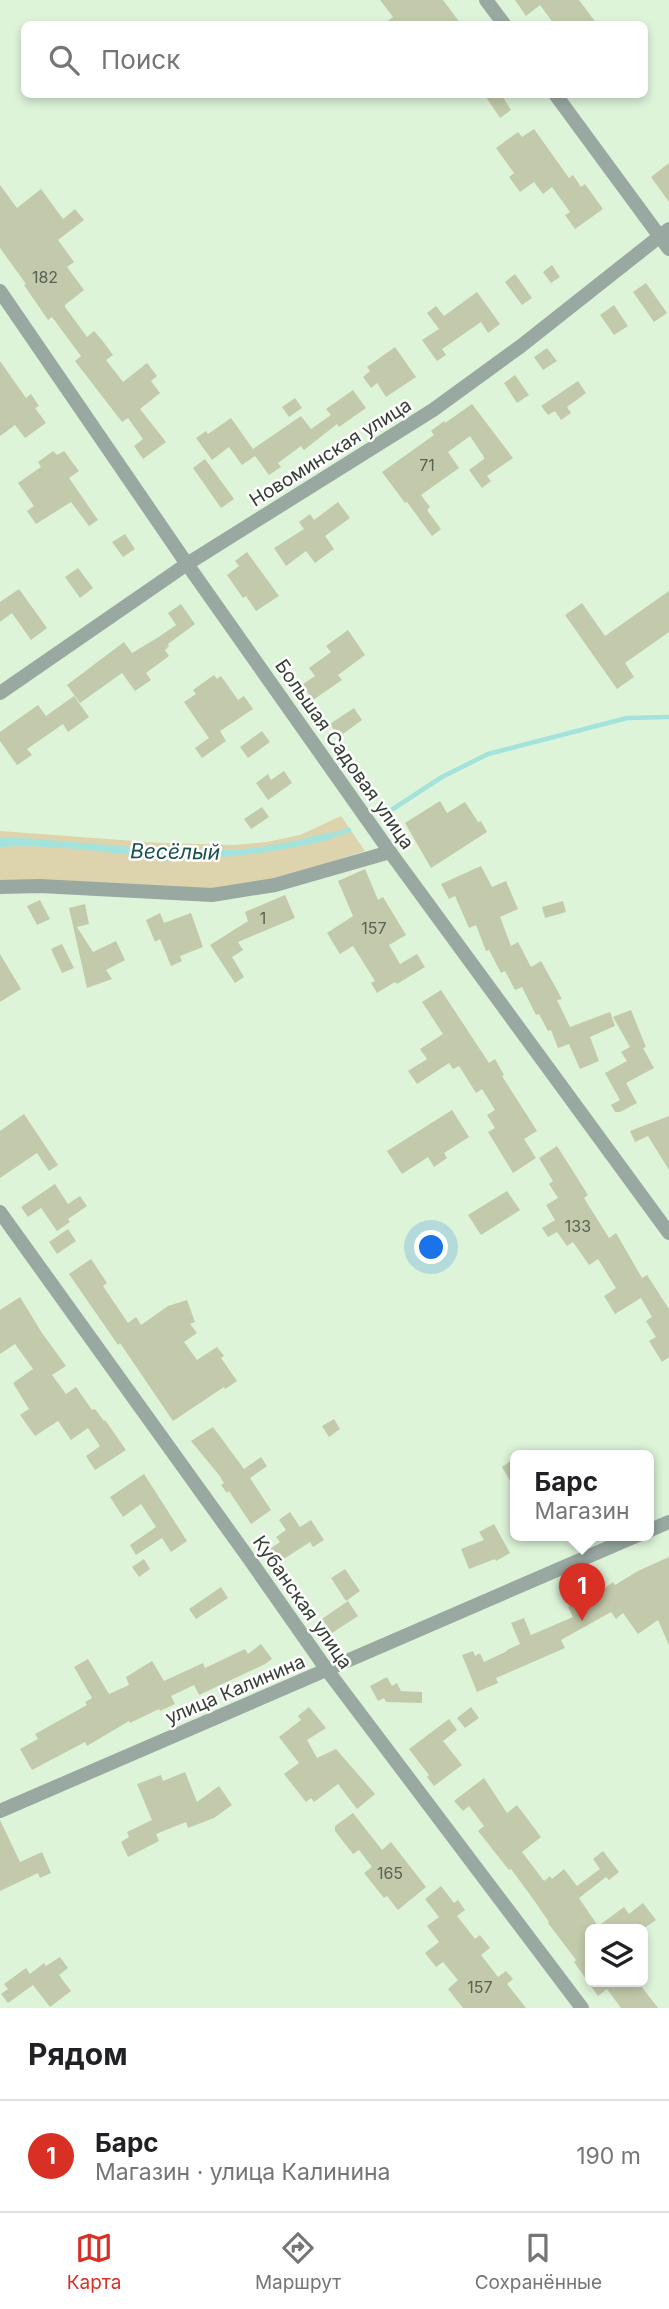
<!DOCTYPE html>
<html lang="ru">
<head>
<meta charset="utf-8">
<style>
	:root { --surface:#fff; --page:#f2f2f2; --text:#202124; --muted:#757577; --line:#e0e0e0; --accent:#d93025 }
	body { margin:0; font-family:Inter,sans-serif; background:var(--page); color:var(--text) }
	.controls { position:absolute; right:21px; bottom:21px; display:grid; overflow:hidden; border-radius:10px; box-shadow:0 4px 10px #0003 }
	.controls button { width:63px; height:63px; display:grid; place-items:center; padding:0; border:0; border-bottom:2px solid var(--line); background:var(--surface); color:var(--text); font:35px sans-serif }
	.you { position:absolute; left:432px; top:1248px; width:24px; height:24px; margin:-18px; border:5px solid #fff; border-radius:50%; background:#1a73e8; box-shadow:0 0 0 10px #1a73e833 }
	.badge { display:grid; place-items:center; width:46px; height:46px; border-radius:50%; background:var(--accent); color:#fff; font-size:23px; font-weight:700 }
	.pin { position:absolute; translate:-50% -58px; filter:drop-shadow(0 2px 4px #0008) }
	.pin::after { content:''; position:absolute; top:37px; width:24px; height:21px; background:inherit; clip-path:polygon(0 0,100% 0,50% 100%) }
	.popup { position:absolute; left:510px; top:1450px; width:144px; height:91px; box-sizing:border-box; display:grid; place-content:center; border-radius:10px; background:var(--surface); filter:drop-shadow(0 2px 5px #0005); font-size:23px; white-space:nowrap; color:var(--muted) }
	.popup b { font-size:26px; color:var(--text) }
	.popup::after { content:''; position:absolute; left:50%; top:100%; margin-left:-14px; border:14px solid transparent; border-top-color:var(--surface) }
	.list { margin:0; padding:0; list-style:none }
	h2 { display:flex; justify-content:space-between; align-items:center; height:91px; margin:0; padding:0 28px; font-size:30px }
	h2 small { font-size:23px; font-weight:400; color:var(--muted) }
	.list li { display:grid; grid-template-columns:46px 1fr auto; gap:21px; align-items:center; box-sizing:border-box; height:112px; padding:0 28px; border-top:2px solid var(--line) }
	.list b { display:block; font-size:26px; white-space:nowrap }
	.list p { margin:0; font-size:23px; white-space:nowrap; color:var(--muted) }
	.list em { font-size:23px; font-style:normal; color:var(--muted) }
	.icon { flex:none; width:38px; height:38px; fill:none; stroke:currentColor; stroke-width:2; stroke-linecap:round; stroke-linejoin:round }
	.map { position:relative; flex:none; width:669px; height:2008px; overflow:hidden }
	.search { position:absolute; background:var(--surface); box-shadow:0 4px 10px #0003; left:21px; right:21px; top:21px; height:77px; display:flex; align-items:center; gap:18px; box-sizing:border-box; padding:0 24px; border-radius:10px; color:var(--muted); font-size:26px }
	.sheet { height:203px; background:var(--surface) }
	nav { display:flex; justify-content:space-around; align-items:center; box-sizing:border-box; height:98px; border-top:2px solid var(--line); background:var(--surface); font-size:19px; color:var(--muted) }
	nav a { display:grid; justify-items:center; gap:4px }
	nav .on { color:var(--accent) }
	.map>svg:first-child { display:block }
	.green { fill:#ddd3ac }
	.water { fill:#a4e2dc }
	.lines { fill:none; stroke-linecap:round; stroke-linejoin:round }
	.stream { stroke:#a4e2dc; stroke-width:4.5 }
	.building { fill:#c2caab }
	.minor { stroke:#99a8a1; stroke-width:14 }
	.labels { text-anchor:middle; stroke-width:5; stroke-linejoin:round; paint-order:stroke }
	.number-label { font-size:16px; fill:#586252 }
	.street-label { font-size:19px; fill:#353f34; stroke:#fff }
	.water-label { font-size:21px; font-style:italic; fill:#1a504c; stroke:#fff }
</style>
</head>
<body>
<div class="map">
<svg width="669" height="2008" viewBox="0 0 669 2008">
	<rect width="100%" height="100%" fill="#ddf4d9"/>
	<!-- green -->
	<polygon class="green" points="341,816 365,851 280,878 233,889 0,882 0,831 161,843 235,845 267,842 300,835"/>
	<!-- water -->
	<path class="water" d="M330,832L334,834L332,839C275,854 219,858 161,861C154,861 147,857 140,856C95,851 45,844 0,847V837C75,840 150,852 225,850C260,849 297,841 330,832Z"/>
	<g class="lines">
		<!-- stream -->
		<g class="stream">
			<polyline points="382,816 442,777 488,754 627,718 669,717"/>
			<polyline points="328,837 349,830"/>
		</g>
	</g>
	<!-- building -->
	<g class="building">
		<polygon points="380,0 443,0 461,24 383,24 393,17"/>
		<polygon points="515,0 579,0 597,24 554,24 540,5 526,16"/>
		<polygon points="484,94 501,94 511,110 500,118"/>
		<polygon points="534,129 569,178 573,175 581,187 585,184 603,209 575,229 565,215 570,212 552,187 543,194 534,182 520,192 509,177 514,173 496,148 518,132 522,137"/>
		<polygon points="669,163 669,202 651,177"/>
		<polygon points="0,185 17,208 41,189 63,219 75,209 84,220 58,240 74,262 67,267 84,290 65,305 65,307 87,337 94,331 102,340 113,355 106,360 123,382 147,363 157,376 151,381 160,393 140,409 166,442 143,459 134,446 143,439 128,418 122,422 75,361 81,356 52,317 48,320 24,285 26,284 0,248"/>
		<polygon points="552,265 560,277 551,283 543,272"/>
		<polygon points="515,274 532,298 522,305 505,282"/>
		<polygon points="646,283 667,313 654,322 633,292"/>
		<polygon points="477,292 500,324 488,333 481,322 442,349 446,355 437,361 422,340 439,329 427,313 436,306 444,316"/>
		<polygon points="614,305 628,326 614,335 600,315"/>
		<polygon points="395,347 416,377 386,397 377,383 371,388 363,377 370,371 367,367"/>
		<polygon points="547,348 557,361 543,370 534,357"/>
		<polygon points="0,361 26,398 31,394 39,406 35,408 46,423 25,438 15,425 0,436"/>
		<polygon points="515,375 529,395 517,403 504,383"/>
		<polygon points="578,381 586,393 567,407 571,413 561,420 555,411 548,415 541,406"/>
		<polygon points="353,390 366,408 339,427 337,424 304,450 301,446 278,463 281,467 269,475 255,456 242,465 229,447 212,460 196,438 206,431 208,434 231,418 253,449 301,416 311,429 331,415 326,409"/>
		<polygon points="295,398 302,408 289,417 282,407"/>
		<polygon points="472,404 513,458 487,476 491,481 482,488 469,470 484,459 484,457 470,436 448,452 459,468 421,495 430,507 427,510 441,529 432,536 407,502 405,503 382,472 434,435 431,431 444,421 445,423"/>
		<polygon points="53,451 57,455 64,451 79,471 69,478 98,520 89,526 71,502 36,524 27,511 34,506 18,483 41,467 38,462"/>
		<polygon points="205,459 234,499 221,508 193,468"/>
		<polygon points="338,502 350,518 325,536 334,549 315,563 306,551 286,566 274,548 304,529 299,522 310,514 314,520"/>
		<polygon points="125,534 135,549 123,557 112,542"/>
		<polygon points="247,552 279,596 256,611 246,596 243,598 227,575 239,566 235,561"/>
		<polygon points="78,568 93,588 80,598 65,577"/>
		<polygon points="19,589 47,628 31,640 12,613 0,622 0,602"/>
		<polygon points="669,591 669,632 625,663 634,677 617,689 565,615 582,603 605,636"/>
		<polygon points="181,604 195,624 168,644 169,646 165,650 169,656 146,673 151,680 135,691 122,673 80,703 67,685 124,642 132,653 157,638 176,625 168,613"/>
		<polygon points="348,630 365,655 338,675 342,680 313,700 302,685 315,676 309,668 331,652 326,646"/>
		<polygon points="214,675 217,679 221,676 238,700 244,696 253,709 220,731 226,741 202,758 195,748 209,738 184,702 196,694 193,690"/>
		<polygon points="74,696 89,717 68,732 63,724 27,749 32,755 17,765 0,741 0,732 38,705 46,716"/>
		<polygon points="354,708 362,720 339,737 330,724"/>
		<polygon points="262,731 270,742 248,758 240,747"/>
		<polygon points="284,771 292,783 268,800 256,783 268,774 271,780"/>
		<polygon points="440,801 447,813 465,802 478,822 481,821 487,832 431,868 405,823"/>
		<polygon points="262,807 269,817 251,829 244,819"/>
		<polygon points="481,866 492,887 506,881 518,909 500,917 511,946 518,942 531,967 541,961 562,999 557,1000 570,1027 610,1012 615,1026 590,1037 599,1061 580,1069 569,1044 558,1048 551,1030 548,1031 539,1014 536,1015 522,987 515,990 505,971 501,973 489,950 486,951 476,925 469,928 455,896 449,899 441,884"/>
		<polygon points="365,869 378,900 383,897 406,935 389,945 400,964 417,954 425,967 397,984 395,982 377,993 371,983 375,981 353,946 340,954 327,933 353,916 338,881"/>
		<polygon points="285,895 295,918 238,942 243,950 232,957 244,977 235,983 210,945 248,921 245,912"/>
		<polygon points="40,900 50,919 37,925 27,906"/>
		<polygon points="563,901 566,912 545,918 542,907"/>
		<polygon points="85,904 89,924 77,927 93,952 116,941 125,960 106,970 112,979 87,988 69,908"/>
		<polygon points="160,913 164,923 191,913 203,947 180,956 182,961 171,966 160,939 155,942 146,920"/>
		<polygon points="62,944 74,968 62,973 51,949"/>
		<polygon points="0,954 21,989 0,1002"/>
		<polygon points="441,990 489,1063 495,1059 504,1075 502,1076 537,1131 524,1139 536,1158 513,1173 488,1132 495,1128 487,1115 495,1110 482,1089 476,1093 459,1066 453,1069 449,1063 417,1084 408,1071 427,1059 420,1049 443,1034 422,1002"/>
		<polygon points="631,1010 646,1047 643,1048 654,1068 626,1083 637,1103 620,1112 615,1112 611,1105 620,1100 605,1073 627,1061 621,1052 630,1047 613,1017"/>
		<polygon points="452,1110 469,1137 444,1153 447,1158 434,1167 428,1157 402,1174 387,1151"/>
		<polygon points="24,1114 58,1165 49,1171 37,1153 0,1178 0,1131"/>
		<polygon points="669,1116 669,1170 648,1136 635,1142 630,1131"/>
		<polygon points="557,1146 588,1195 584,1198 609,1238 616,1233 642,1278 647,1275 669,1309 669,1357 662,1362 649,1341 656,1337 646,1321 652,1317 641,1298 615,1314 604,1296 616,1288 598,1259 589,1265 573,1242 567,1246 557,1232 548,1237 542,1228 555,1220 546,1205 558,1198 549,1184 553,1181 539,1158"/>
		<polygon points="55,1184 68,1204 80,1196 87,1206 68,1219 70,1222 57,1231 41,1208 28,1217 21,1207"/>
		<polygon points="507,1191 520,1210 481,1235 468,1215"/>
		<polygon points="68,1229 76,1241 57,1254 49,1242"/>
		<polygon points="91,1259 107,1283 103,1286 128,1323 136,1317 141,1325 168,1306 187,1300 195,1322 190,1324 197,1333 184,1342 197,1360 217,1347 224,1356 221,1358 237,1381 225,1389 224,1387 173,1421 120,1343 118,1345 69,1274"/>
		<polygon points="20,1297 42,1333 66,1366 52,1375 66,1394 76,1387 92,1410 95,1409 104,1421 105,1420 126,1450 95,1470 86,1456 100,1446 88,1428 71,1440 58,1421 35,1436 20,1415 29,1409 13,1383 33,1369 15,1344 0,1354 0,1310"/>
		<polygon points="334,1419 340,1429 329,1437 322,1426"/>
		<polygon points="213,1427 244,1469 261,1457 267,1466 250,1478 271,1510 251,1524 229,1491 227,1493 221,1485 224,1483 219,1475 191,1441"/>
		<polygon points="515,1458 515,1489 502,1467"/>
		<polygon points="144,1474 187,1541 171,1552 162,1538 136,1555 130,1545 156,1527 141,1504 123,1517 110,1497"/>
		<polygon points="290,1512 300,1527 311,1520 324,1540 313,1547 310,1542 276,1564 267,1551 280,1542 276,1537 286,1530 279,1520"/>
		<polygon points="494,1524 510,1553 496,1561 495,1559 469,1569 461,1549 484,1540 479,1532"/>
		<polygon points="669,1557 669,1645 658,1620 638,1634 623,1613 616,1619 611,1612 561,1640 565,1648 496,1678 498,1683 477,1692 462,1655 473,1651 475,1656 480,1653 484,1662 507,1651 507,1650 520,1644 511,1623 524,1618 531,1635 573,1617 568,1607 584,1597 586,1602 613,1582 615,1585 638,1571"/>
		<polygon points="144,1559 150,1569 139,1577 132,1567"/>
		<polygon points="345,1569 360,1591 346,1601 331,1578"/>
		<polygon points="221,1587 228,1598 196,1619 189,1609"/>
		<polygon points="348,1601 358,1616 332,1633 322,1619"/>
		<polygon points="261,1644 272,1659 265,1664 199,1695 194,1685 171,1696 175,1704 160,1711 159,1709 130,1723 129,1721 87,1746 85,1742 32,1770 20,1749 38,1739 35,1734 87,1705 85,1702 92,1698 74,1667 88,1659 109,1694 129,1685 126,1677 152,1661 164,1681 203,1663 205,1668 245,1649 248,1654"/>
		<polygon points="387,1677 392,1686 397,1683 401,1691 422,1692 422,1703 386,1702 384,1698 378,1701 370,1686"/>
		<polygon points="309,1707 326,1728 307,1740 317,1758 336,1749 375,1794 357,1809 338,1784 314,1802 311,1798 306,1802 284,1774 299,1763 279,1737 301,1720 298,1716"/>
		<polygon points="471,1707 479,1718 465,1728 457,1718"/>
		<polygon points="449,1719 457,1730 443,1741 462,1765 434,1786 427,1777 429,1775 409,1749"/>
		<polygon points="185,1772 197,1802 219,1786 232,1805 214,1818 188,1828 186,1822 156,1834 159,1841 128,1857 121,1842 129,1837 127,1832 152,1820 137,1784 161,1775 163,1781"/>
		<polygon points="484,1778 507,1813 517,1805 541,1837 522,1852 544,1881 550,1876 552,1879 564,1869 577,1886 600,1869 593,1859 603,1851 619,1872 609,1880 606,1877 579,1898 598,1926 624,1907 629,1914 643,1903 656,1920 643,1929 590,1929 590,1982 638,1982 658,2008 621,2008 607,1989 598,1996 574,1962 576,1960 548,1923 549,1922 531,1896 511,1869 509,1870 478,1831 484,1826 469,1806 463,1811 454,1801"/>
		<polygon points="353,1813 382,1850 391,1842 426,1887 398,1910 387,1896 384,1898 364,1873 372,1867 359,1850 353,1854 335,1831 335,1826"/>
		<polygon points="0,1820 20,1862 42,1852 51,1873 40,1878 38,1873 0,1891"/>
		<polygon points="441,1886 454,1903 458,1900 465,1910 457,1916 475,1939 480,1935 490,1948 481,1955 498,1977 506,1971 513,1979 507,1984 526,2008 463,2008 448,1989 458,1980 443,1962 436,1967 425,1953 439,1942 427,1926 439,1917 425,1899"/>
		<polygon points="60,1957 68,1968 59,1975 71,1991 50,2007 33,1985 8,2003 1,1994 8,1989 4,1984 26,1968 30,1974 44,1963 46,1966"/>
	</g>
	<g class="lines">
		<!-- minor -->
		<g class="minor">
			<polyline points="486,0 504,24"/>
			<polyline points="555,94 669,249"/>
			<polyline points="0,291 187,564 390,852 669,1233"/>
			<polyline points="0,693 187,564 433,410 521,346 669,229"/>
			<polyline points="0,887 40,886 212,895 275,885 390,852"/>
			<polyline points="0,1212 250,1560 327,1670 582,2008"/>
			<polyline points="648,1531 669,1522"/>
			<polyline points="0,1811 638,1535"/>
		</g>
	</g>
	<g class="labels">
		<!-- number labels -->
		<g class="number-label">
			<text x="45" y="283">182</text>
			<text x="427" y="471">71</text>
			<text x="263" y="924">1</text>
			<text x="374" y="934">157</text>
			<text x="578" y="1232">133</text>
			<text x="390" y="1879">165</text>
			<text x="480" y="1993">157</text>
		</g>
		<!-- street labels -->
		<g class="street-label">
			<text transform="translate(330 452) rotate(-32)" y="7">Новоминская улица</text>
			<text transform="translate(345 754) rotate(55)" y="7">Большая Садовая улица</text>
			<text transform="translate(303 1602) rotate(55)" y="7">Кубанская улица</text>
			<text transform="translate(235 1689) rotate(-23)" y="7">улица Калинина</text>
		</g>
		<!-- water labels -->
		<g class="water-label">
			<text transform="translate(175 852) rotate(1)" y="7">Весёлый</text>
		</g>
	</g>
</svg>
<div class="controls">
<button><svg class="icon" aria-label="layers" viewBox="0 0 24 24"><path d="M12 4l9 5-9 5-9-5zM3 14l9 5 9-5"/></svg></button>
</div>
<div class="you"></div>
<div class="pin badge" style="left:582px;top:1621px">1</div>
<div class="popup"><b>Барс</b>Магазин</div>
<div class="search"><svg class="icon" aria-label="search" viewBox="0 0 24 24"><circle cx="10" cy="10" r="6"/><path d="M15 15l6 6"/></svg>Поиск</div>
</div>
<section class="sheet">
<h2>Рядом<small></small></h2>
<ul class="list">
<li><span class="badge">1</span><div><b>Барс</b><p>Магазин · улица Калинина</p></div><em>190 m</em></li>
</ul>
</section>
<nav>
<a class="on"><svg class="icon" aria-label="map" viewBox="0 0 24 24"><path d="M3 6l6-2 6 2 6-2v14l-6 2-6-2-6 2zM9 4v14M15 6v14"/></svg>Карта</a>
<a><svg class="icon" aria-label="directions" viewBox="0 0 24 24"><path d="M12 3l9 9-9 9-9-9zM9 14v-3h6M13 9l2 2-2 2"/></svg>Маршрут</a>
<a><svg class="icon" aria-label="saved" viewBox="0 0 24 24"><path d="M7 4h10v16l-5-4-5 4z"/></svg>Сохранённые</a>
</nav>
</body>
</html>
